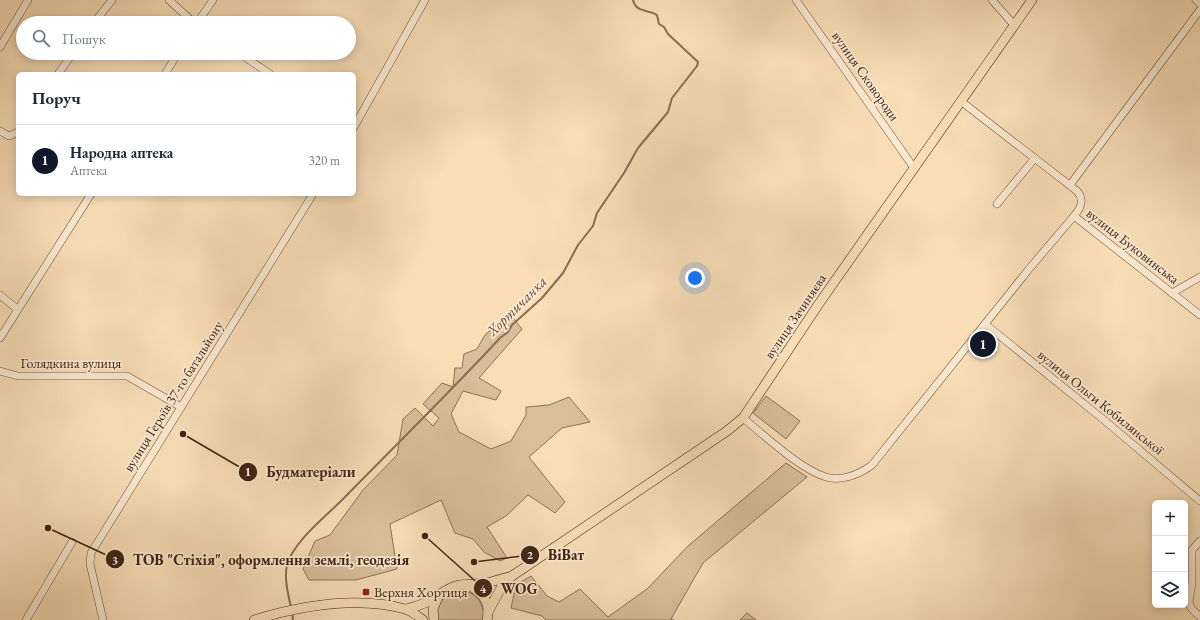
<!DOCTYPE html>
<html lang="uk">
<head>
<meta charset="utf-8">
<style>
	:root { --surface:#fff; --page:#f2f2f3; --text:#1f2937; --muted:#747a83; --line:#e0e1e3; --accent:#111827 }
	body { margin:0; font-family:"EB Garamond",serif; background:var(--page); color:var(--text) }
	.controls { position:absolute; right:12px; bottom:12px; display:grid; overflow:hidden; border-radius:6px; box-shadow:0 2px 10px #0003 }
	.controls button { width:36px; height:36px; display:grid; place-items:center; padding:0; border:0; border-bottom:1px solid var(--line); background:var(--surface); color:var(--text); font:20px sans-serif }
	.you { position:absolute; left:695px; top:278px; width:14px; height:14px; margin:-10px; border:3px solid #fff; border-radius:50%; background:#1a73e8; box-shadow:0 0 0 6px #1a73e833 }
	.badge { display:grid; place-items:center; width:26px; height:26px; border-radius:50%; background:var(--accent); color:#fff; font-size:13px; font-weight:700 }
	.pin { position:absolute; translate:-50% -50%; border:2px solid #fff; box-shadow:0 1px 4px #0006 }
	.list { margin:0; padding:0; list-style:none }
	h2 { display:flex; justify-content:space-between; align-items:center; height:52px; margin:0; padding:0 16px; font-size:17px }
	h2 small { font-size:13px; font-weight:400; color:var(--muted) }
	.list li { display:grid; grid-template-columns:26px 1fr auto; gap:12px; align-items:center; box-sizing:border-box; height:72px; padding:0 16px; border-top:1px solid var(--line) }
	.list b { display:block; font-size:15px; white-space:nowrap }
	.list p { margin:0; font-size:13px; white-space:nowrap; color:var(--muted) }
	.list em { font-size:13px; font-style:normal; color:var(--muted) }
	.icon { flex:none; width:22px; height:22px; fill:none; stroke:currentColor; stroke-width:2; stroke-linecap:round; stroke-linejoin:round }
	.map { position:relative; flex:none; width:1200px; height:620px; overflow:hidden }
	.search { position:absolute; background:var(--surface); box-shadow:0 2px 10px #0003; left:16px; top:16px; width:340px; height:44px; display:flex; align-items:center; gap:10px; box-sizing:border-box; padding:0 14px; border-radius:22px; color:var(--muted); font-size:15px }
	.panel { position:absolute; background:var(--surface); box-shadow:0 2px 10px #0003; left:16px; top:72px; width:340px; height:124px; border-radius:6px }
	.map>svg:first-child { display:block }
	.green { fill:#d9be9b; stroke:#8c7158 }
	.lines { fill:none; stroke-linecap:round; stroke-linejoin:round }
	.stream { stroke:#896d55; stroke-width:2 }
	.minor-casing { stroke:#6e523d; stroke-width:8 }
	.major-casing { stroke:#402414; stroke-width:10 }
	.minor { stroke:#fae9d0; stroke-width:7 }
	.major { stroke:#f8ddb7; stroke-width:9 }
	.poi-dot { fill:#8f2418; stroke:#fae9d0; stroke-width:1.5 }
	.labels { text-anchor:middle; stroke-width:3.5; stroke-linejoin:round; paint-order:stroke }
	.street-label { font-size:14px; fill:#402414; stroke:#fae9d0 }
	.poi-label { font-size:14px; fill:#402414; stroke:#fae9d0; text-anchor:start }
	.water-label { font-size:15px; font-style:italic; fill:#644934; stroke:#fae9d0 }
	.leader { fill:none; stroke:#402414; stroke-width:1.5 }
	.callout-dot { fill:#402414; stroke:#fae9d0; stroke-width:1.5 }
	.mark-label { font-size:12px; text-anchor:middle; font-weight:bold; fill:#fff }
	.callout-label { font-size:15px; text-anchor:middle; font-weight:bold; fill:#402414; stroke:#fae9d0; stroke-width:3.5; stroke-linejoin:round; paint-order:stroke }
</style>
</head>
<body>
<div class="map">
<svg width="1200" height="620" viewBox="0 0 1200 620">
	<rect width="100%" height="100%" fill="#f8ddb7"/>
	<filter id="stains"><feTurbulence type="fractalNoise" baseFrequency=".005" numOctaves="4"/><feColorMatrix values="0 0 0 0 .2 0 0 0 0 .09 0 0 0 0 .02 0 0 0 .5 -.17"/></filter>
	<radialGradient id="worn" r=".72"><stop offset=".6" stop-color="#630" stop-opacity="0"/><stop offset="1" stop-color="#630" stop-opacity=".3"/></radialGradient>
	<!-- green -->
	<g class="green">
		<polygon points="509,313 522,329 479,378 501,391 496,400 463,391 451,414 459,432 491,449 511,441 526,415 526,407 549,405 569,397 590,422 562,428 529,457 565,502 555,513 528,495 506,516 487,527 507,558 500,561 484,552 473,539 455,533 441,500 390,524 397,569 356,580 309,580 303,569 315,541 330,535 363,490 397,455 403,419 415,408 433,426 439,418 423,404 442,383 453,387 455,368 462,368 464,354 477,349 485,335"/>
		<polygon points="766,396 800,421 786,439 753,413"/>
		<polygon points="786,463 807,477 703,563 671,619 674,620 546,620 542,616 511,608 516,585 531,576 547,596 559,602 580,589 608,617 647,589 688,546"/>
		<path d="M456,590C473,589 486,602 483,620H437C436,605 442,596 456,590Z"/>
		<polygon points="747,613 756,620 740,620"/>
	</g>
	<g class="lines">
		<!-- stream -->
		<g class="stream">
			<path d="M291,607C288,594 284,578 287,565C294,540 328,515 346,496C398,443 450,392 500,338L508,332L512,325L542,298L563,273L578,245L593,226L597,213L624,173L638,148L668,112L672,98L697,66L698,62L668,34L664,27L659,24L657,15C648,9 636,13 633,0"/>
			<polyline points="292,613 293,620"/>
		</g>
		<!-- minor casing -->
		<g class="minor-casing">
			<g id="minor">
				<polyline points="169,0 194,23"/>
				<polyline points="796,0 914,168"/>
				<polyline points="992,0 1014,25"/>
				<polyline points="1196,0 1200,4"/>
				<polyline points="94,23 112,0"/>
				<polyline points="197,23 213,0"/>
				<polyline points="0,47 28,0"/>
				<polyline points="239,53 270,74"/>
				<polyline points="58,74 73,53"/>
				<polyline points="165,74 178,53"/>
				<path d="M962,102L1077,191C1085,200 1081,208 1074,216L1200,315"/>
				<polyline points="354,127 425,0"/>
				<polyline points="0,131 9,136 18,132"/>
				<polyline points="1070,185 1200,10"/>
				<polyline points="997,204 1035,158"/>
				<polyline points="1172,293 1200,277"/>
				<polyline points="0,295 17,309"/>
				<polyline points="985,324 1104,420 1200,501"/>
				<polyline points="0,338 91,194"/>
				<polyline points="0,371 18,376 127,376 181,407"/>
				<path d="M743,418C765,436 800,469 826,477C841,482 860,474 872,465L1029,269L1074,216"/>
				<polyline points="1200,541 1192,550 1192,582 1189,602 1191,608 1200,617"/>
				<polyline points="26,620 72,542"/>
				<polyline points="103,620 90,564 91,553 313,194"/>
			</g>
		</g>
		<!-- major casing -->
		<g class="major-casing">
			<g id="major">
				<polyline points="461,585 487,583 512,576 727,431 743,418 818,305 1032,0"/>
				<path d="M406,609C414,607 422,605 429,601C446,591 462,574 481,594C488,601 489,611 487,620"/>
				<polyline points="488,612 502,586 511,577"/>
				<path d="M254,620C300,606 357,596 405,609C411,611 418,616 423,620"/>
				<polyline points="434,620 433,609 439,595"/>
			</g>
		</g>
		<!-- minor -->
		<use href="#minor" class="minor"/>
		<!-- major -->
		<use href="#major" class="major"/>
	</g>
	<!-- markers -->
	<rect class="poi-dot" x="362" y="588" width="8" height="8" rx="2"/>
	<g class="labels">
		<!-- street labels -->
		<g class="street-label">
			<text transform="translate(866 76) rotate(55)" y="5">вулиця Сковороди</text>
			<text transform="translate(1133 246) rotate(38)" y="5">вулиця Буковинська</text>
			<text transform="translate(795 316) rotate(-56)" y="5">вулиця Зачиняєва</text>
			<text x="71" y="368">Голядкина вулиця</text>
			<text transform="translate(173 396) rotate(-58)" y="5">вулиця Героїв 37-го батальйону</text>
			<text transform="translate(1101 402) rotate(39)" y="5">вулиця Ольги Кобилянської</text>
		</g>
		<!-- poi labels -->
		<g class="poi-label">
			<text x="374" y="597">Верхня Хортиця</text>
		</g>
		<!-- water labels -->
		<g class="water-label">
			<text transform="translate(517 306) rotate(-45)" y="5">Хортичанка</text>
		</g>
	</g>
	<!-- callouts -->
	<path class="leader" d="M183 434L248 472M474 562L530 555M48 528L115 559M425 536L483 588"/>
	<g class="callout-dot">
		<circle cx="183" cy="434" r="4"/>
		<circle cx="474" cy="562" r="4"/>
		<circle cx="48" cy="528" r="4"/>
		<circle cx="425" cy="536" r="4"/>
		<circle cx="248" cy="472" r="10"/>
		<circle cx="530" cy="555" r="10"/>
		<circle cx="115" cy="559" r="10"/>
		<circle cx="483" cy="588" r="10"/>
	</g>
	<g class="mark-label">
		<text x="248" y="476">1</text>
		<text x="530" y="559">2</text>
		<text x="115" y="564">3</text>
		<text x="483" y="593">4</text>
	</g>
	<g class="callout-label">
		<text x="311" y="477">Будматеріали</text>
		<text x="566" y="560">ВіВат</text>
		<text x="271" y="565">ТОВ "Стіхія", оформлення землі, геодезія</text>
		<text x="519" y="594">WOG</text>
	</g>
	<rect width="100%" height="100%" filter="url(#stains)"/>
	<rect width="100%" height="100%" fill="url(#worn)"/>
</svg>
<div class="controls">
<button>+</button>
<button>−</button>
<button><svg class="icon" aria-label="layers" viewBox="0 0 24 24"><path d="M12 4l9 5-9 5-9-5zM3 14l9 5 9-5"/></svg></button>
</div>
<div class="you"></div>
<div class="pin badge" style="left:983px;top:344px">1</div>
<div class="search"><svg class="icon" aria-label="search" viewBox="0 0 24 24"><circle cx="10" cy="10" r="6"/><path d="M15 15l6 6"/></svg>Пошук</div>
<section class="panel">
<h2>Поруч<small></small></h2>
<ul class="list">
<li><span class="badge">1</span><div><b>Народна аптека</b><p>Аптека</p></div><em>320 m</em></li>
</ul>
</section>
</div>
</body>
</html>
